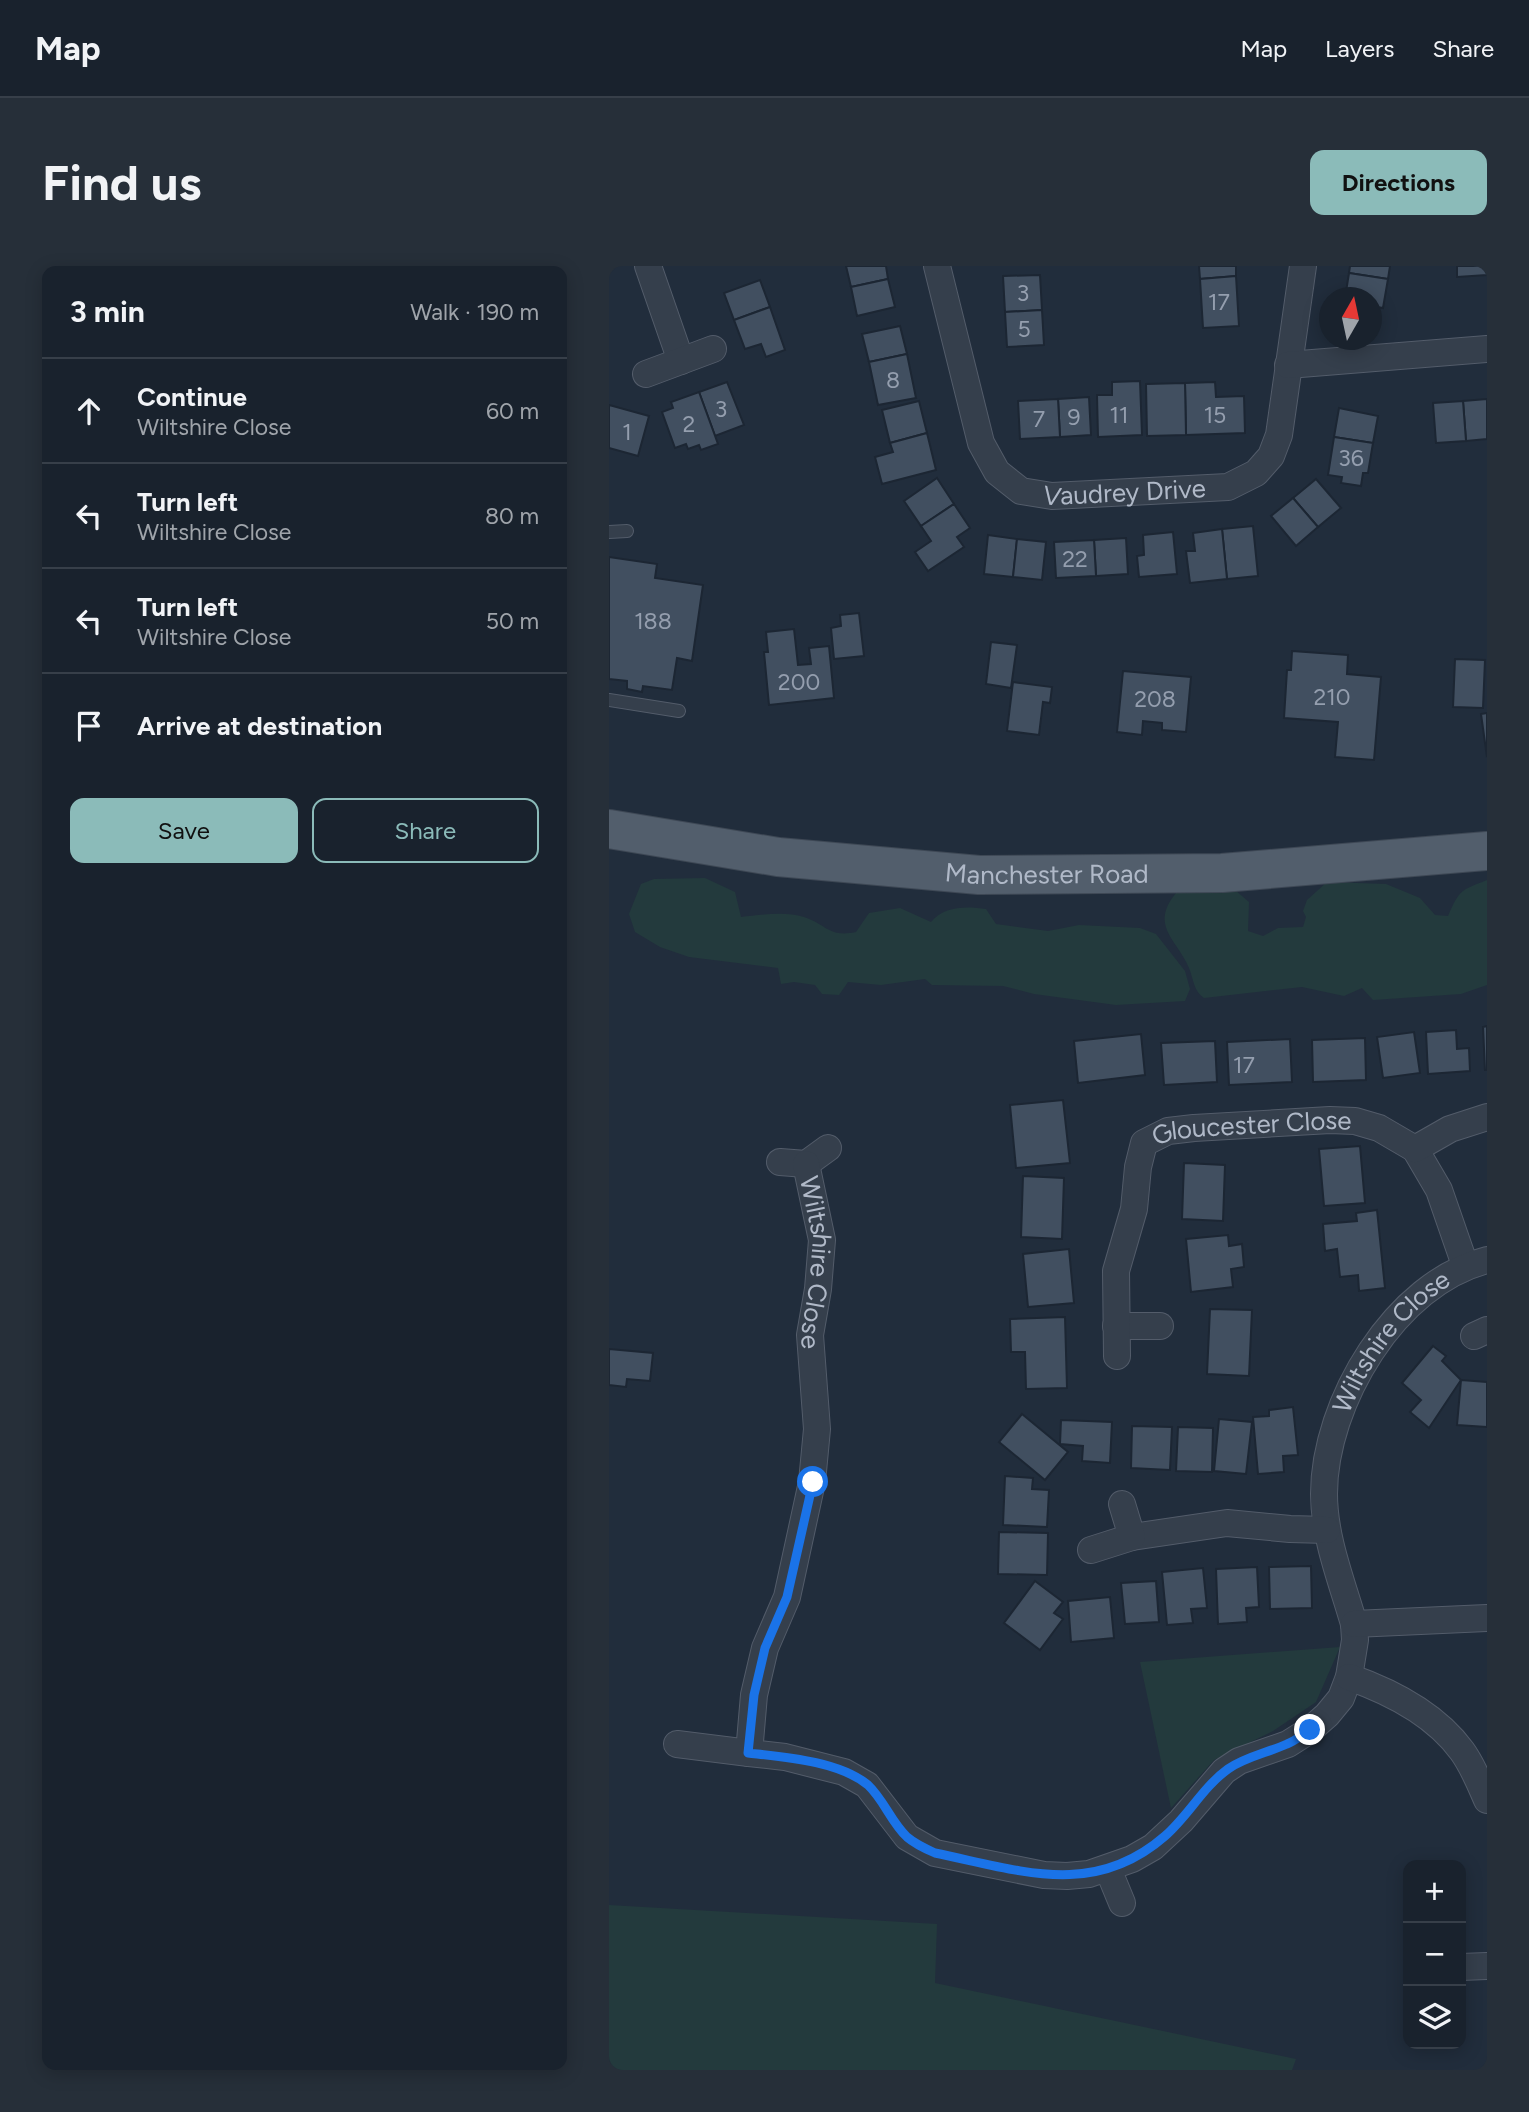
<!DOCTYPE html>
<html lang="en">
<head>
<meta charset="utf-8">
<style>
	:root { --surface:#19222d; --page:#262f39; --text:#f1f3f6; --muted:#9fa4aa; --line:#373f49; --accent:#8bbbb9 }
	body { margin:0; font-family:Figtree,sans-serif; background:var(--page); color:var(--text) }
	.controls { position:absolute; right:21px; bottom:21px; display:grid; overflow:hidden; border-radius:14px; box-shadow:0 4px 18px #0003 }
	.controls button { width:63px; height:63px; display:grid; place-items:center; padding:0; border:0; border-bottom:2px solid var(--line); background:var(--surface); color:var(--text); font:35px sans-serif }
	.compass { position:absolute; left:710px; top:21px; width:63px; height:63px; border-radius:50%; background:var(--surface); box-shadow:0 4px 18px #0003; rotate:9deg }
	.stop { position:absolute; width:21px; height:21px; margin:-16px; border:5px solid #1a73e8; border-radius:50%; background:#fff }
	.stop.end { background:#1a73e8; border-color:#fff; box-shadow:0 2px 7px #0008 }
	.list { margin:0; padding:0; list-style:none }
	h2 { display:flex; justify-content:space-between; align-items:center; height:91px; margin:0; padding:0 28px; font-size:30px }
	h2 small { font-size:23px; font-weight:400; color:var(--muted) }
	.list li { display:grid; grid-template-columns:46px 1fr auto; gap:21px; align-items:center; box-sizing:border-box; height:105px; padding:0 28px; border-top:2px solid var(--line) }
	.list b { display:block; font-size:26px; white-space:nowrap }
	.list p { margin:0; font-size:23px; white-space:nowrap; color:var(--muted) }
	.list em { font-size:23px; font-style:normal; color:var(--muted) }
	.actions { display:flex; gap:14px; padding:21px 28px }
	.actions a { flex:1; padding:16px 0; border:2px solid var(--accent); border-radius:14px; text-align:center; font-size:24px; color:var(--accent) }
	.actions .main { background:var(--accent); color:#111 }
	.icon { flex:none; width:38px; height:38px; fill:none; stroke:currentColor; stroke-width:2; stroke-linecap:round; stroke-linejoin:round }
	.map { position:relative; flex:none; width:878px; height:1804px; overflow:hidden; border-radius:14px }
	header { display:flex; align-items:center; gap:42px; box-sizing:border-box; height:98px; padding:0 35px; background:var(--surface); border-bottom:2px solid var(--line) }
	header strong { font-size:33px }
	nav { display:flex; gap:38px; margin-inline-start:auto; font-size:24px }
	.intro { display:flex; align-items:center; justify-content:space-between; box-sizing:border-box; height:168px; padding:0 42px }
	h1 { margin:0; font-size:49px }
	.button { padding:18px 32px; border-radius:14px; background:var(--accent); color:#111; font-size:24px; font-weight:700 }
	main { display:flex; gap:42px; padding:0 42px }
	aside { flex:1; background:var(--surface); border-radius:14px; box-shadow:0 4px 18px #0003 }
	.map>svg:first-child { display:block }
	.green { fill:#233a3d }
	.building { fill:#414f60; stroke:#1c2633; stroke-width:2 }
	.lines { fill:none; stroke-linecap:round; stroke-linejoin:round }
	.lane-casing { stroke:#535c6a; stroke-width:14 }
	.street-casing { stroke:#535c6a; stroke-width:28 }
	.primary-casing { stroke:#3e4855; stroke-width:40 }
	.lane { stroke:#353f4c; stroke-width:12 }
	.street { stroke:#353f4c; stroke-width:26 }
	.primary { stroke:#525e6c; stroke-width:38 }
	.route { stroke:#1a73e8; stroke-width:9 }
	.labels { text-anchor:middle; stroke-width:5; stroke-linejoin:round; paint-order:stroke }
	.number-label { font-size:23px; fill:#949eae }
	.street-label { font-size:26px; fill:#b0b9c8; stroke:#1a2431 }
</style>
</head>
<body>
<header>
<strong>Map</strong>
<nav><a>Map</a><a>Layers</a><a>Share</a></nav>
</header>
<div class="intro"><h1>Find us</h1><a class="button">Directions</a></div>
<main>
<aside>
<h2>3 min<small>Walk · 190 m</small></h2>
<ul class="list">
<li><svg class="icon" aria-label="ahead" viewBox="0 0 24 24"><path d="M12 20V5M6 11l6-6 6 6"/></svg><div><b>Continue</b><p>Wiltshire Close</p></div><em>60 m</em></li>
<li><svg class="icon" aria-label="left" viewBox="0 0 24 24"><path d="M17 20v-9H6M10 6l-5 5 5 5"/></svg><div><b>Turn left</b><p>Wiltshire Close</p></div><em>80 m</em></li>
<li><svg class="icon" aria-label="left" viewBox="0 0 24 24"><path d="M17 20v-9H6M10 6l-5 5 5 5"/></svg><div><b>Turn left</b><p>Wiltshire Close</p></div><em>50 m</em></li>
<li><svg class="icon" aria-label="arrive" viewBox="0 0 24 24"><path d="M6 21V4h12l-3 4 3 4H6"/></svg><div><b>Arrive at destination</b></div></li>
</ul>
<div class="actions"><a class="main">Save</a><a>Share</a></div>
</aside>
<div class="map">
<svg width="878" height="1804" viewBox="0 0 878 1804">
	<rect width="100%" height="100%" fill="#212d3c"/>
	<!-- green -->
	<g class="green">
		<path d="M96,612L126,626L132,651C151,649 176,645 195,651C217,658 220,672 247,666L260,647L291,642L322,656C335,640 357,640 377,643L387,658L439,665L470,659L531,662L547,668L576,705L581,723L576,735L507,739L425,728L394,720L323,719L316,713L272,719L239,716L230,729L213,728L206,719L185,716L172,718L169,702L80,691L51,681L26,666L20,648L32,618L45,613Z"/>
		<path d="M878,614V719L852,728L764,734L753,722L735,730L693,721L595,732C584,724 585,714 580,702C568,673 540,660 567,627L626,624L640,636L639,665L654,670L669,662L694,661L697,651L694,645L698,634L718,616L777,618L811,632L826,649L839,650C851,623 851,625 878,614Z"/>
		<polygon points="731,1381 707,1436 664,1465 605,1494 562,1542 531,1396"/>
		<polygon points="0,1639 328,1658 326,1717 687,1793 683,1804 0,1804"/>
	</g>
	<!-- building -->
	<g class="building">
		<polygon points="237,0 277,0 279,13 242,21"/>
		<polygon points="590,0 627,0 627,10 591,13"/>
		<polygon points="741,0 781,0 779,13 740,7"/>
		<polygon points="848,0 877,0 878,9 848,11"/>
		<polygon points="740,7 779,13 774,42 762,40 762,32 736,32"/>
		<polygon points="431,9 433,44 396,46 394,10"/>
		<polygon points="627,10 630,60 594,62 591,13"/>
		<polygon points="279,13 286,41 248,50 242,21"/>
		<polygon points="151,14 161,41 125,54 115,27"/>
		<polygon points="161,41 176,84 157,91 152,78 136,83 125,54"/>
		<polygon points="433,44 435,79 398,81 396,46"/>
		<polygon points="291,60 298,88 260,96 253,68"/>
		<polygon points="298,88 307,132 269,139 260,96"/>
		<polygon points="531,115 533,169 489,171 488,129 503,129 503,116"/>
		<polygon points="118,116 135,159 106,170 90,126"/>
		<polygon points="606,116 607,131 635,130 636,167 577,169 576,117"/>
		<polygon points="576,117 577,169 538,170 537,118"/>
		<polygon points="90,126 109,178 92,184 90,179 79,183 77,178 66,182 53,146 64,142 62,136"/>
		<polygon points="480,131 482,169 451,171 449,133"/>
		<polygon points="449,133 451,171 411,173 409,135"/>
		<polygon points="878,133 878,173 857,175 854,135"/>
		<polygon points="310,135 318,167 281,177 273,144"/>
		<polygon points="854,135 857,175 827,177 824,137"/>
		<polygon points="0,139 40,150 29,190 0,182"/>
		<polygon points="730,142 769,150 764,177 725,171"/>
		<polygon points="318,167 327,204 273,218 266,191 284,186 281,177"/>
		<polygon points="725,171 764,177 759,207 754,207 752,220 732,217 733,211 719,209"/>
		<polygon points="328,212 345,238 312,260 295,235"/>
		<polygon points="707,213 732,242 709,261 684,232"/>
		<polygon points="684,232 709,261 687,280 662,250"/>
		<polygon points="345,238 361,262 348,271 355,281 319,305 306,286 322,275 312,260"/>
		<polygon points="644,260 649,310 618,313 613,263"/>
		<polygon points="613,263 618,313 581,317 577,285 586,285 584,267"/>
		<polygon points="564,266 568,308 530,311 528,290 535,289 534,269"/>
		<polygon points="379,269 408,273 404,311 375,308"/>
		<polygon points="517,272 519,308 487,310 485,274"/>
		<polygon points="408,273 437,276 433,314 404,311"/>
		<polygon points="485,274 487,310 447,312 445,276"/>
		<polygon points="0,291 48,298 46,312 94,319 83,395 68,392 63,424 34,420 33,426 18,423 18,415 0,413"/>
		<polygon points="250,347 255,390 225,393 222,362 232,360 231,349"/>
		<polygon points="185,363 189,399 202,398 200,382 220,380 225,432 160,439 155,386 159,386 157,366"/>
		<polygon points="382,376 408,379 402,422 377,418"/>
		<polygon points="683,385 739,389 738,408 772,411 765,494 726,491 729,456 675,452 678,404 682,404"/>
		<polygon points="846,393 876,394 874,442 844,441"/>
		<polygon points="514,405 582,411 577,466 553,464 553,457 534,455 533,469 508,466"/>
		<polygon points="404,416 443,421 441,437 434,436 430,469 398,465"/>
		<polygon points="878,447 878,491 872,448"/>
		<polygon points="878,760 878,804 876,804 874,761"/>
		<polygon points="847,764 848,783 860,782 861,805 819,808 817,766"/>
		<polygon points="805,766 811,807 774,812 768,771"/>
		<polygon points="532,768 536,809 469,817 465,775"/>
		<polygon points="756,772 757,814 704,816 703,774"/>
		<polygon points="681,773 683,816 620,819 618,776"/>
		<polygon points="606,775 608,816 555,819 552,777"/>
		<polygon points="454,834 461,897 407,902 401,839"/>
		<polygon points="751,880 756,937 715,940 710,883"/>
		<polygon points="575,897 616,899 614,955 573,953"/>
		<polygon points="414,910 455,912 453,973 412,971"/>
		<polygon points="768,944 776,1022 750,1025 749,1009 731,1011 728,983 716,985 714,958 748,955 747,947"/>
		<polygon points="619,969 620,980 633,978 635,1001 622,1003 624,1021 582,1026 577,973"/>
		<polygon points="460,983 465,1037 419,1041 414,988"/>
		<polygon points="601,1043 643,1044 640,1110 598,1108"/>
		<polygon points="456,1051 458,1122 417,1123 416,1086 402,1086 401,1053"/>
		<polygon points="824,1080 837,1090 833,1095 852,1114 820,1162 801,1146 812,1134 793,1117"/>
		<polygon points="0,1083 44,1087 41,1115 18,1113 17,1121 0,1119"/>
		<polygon points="852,1114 878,1116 878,1161 848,1159"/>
		<polygon points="684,1141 689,1189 674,1190 675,1206 649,1208 644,1151 660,1150 660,1144"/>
		<polygon points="413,1148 459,1186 436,1214 390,1176"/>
		<polygon points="610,1153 643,1156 637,1208 605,1205"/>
		<polygon points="452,1154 503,1156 501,1197 473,1195 474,1180 451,1178"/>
		<polygon points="523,1160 563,1161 561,1204 522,1202"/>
		<polygon points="569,1161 604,1162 603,1206 567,1205"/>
		<polygon points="396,1210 424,1212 423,1223 440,1224 438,1261 394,1259"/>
		<polygon points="390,1266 439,1267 438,1309 389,1308"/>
		<polygon points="702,1300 703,1342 661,1343 660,1301"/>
		<polygon points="648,1301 650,1341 637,1342 638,1356 609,1358 607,1303"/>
		<polygon points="594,1302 598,1342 582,1343 584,1357 558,1359 553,1306"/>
		<polygon points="426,1315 454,1336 445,1347 454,1353 431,1384 395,1357"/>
		<polygon points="547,1315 550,1356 516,1358 512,1317"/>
		<polygon points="501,1331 505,1372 462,1376 459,1335"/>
	</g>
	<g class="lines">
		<!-- lane casing -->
		<g class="lane-casing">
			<g id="lane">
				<polyline points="0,266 18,265"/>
				<polyline points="0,434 70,445"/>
			</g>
		</g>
		<!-- street casing -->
		<g class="street-casing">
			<g id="street">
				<polyline points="39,0 72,95"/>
				<path id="s1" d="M328,0L372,177L388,206L412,225L443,230L619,221L647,207L662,190L670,169L694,0"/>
				<polyline points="679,99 878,83"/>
				<polyline points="37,108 104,83"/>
				<polyline points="806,883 830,924 856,999"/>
				<polyline points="171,896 197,898 219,882"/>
				<path id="s2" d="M197,898L213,974L209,1023L201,1069L208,1163L203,1216L178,1331L156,1382L145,1429L140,1487L176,1491L235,1506L258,1519L298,1571L326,1587L435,1609L458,1610L480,1608L523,1593L544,1581L572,1555L615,1505L630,1495L679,1478L701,1464L718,1449L732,1432L740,1411L746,1374L745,1358C733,1316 715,1272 715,1228C715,1137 786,1017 878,994"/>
				<polyline points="507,1060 551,1060"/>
				<polyline points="865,1070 878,1064"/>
				<path id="s3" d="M508,1090L507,1005L525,943L529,901L535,877L559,865L585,862L721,854L746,855L770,862L806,883L841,863L878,851"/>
				<polyline points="523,1271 618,1257 681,1263 718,1264"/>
				<polyline points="482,1284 523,1271 513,1238"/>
				<polyline points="745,1358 878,1352"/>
				<path d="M740,1411C783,1426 826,1448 853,1485C864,1500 871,1518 878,1534"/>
				<polyline points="68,1478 140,1487"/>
				<polyline points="499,1603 513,1637"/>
				<polyline points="852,1701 878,1700"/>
			</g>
		</g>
		<!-- primary casing -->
		<g class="primary-casing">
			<g id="primary">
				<path id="s4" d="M0,563L169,591L370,609L613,607L878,585"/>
			</g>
		</g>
		<!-- lane -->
		<use href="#lane" class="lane"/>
		<!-- street -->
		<use href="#street" class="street"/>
		<!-- primary -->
		<use href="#primary" class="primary"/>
	</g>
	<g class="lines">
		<!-- route -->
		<path class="route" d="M204,1216L178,1331L156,1382L145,1429L139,1487C175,1491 230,1495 259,1519C275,1534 282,1556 298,1571C306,1578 317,1583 326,1587C410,1604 484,1633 556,1570C579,1550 594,1521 619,1503C636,1491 658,1487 678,1478C686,1475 693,1469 701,1464"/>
	</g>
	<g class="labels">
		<!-- number labels -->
		<g class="number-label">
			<text x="414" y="35">3</text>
			<text x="610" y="44">17</text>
			<text x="415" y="71">5</text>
			<text x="284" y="122">8</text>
			<text x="112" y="151">3</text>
			<text x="510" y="157">11</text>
			<text x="606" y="157">15</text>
			<text x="465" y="159">9</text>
			<text x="430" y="161">7</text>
			<text x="80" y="166">2</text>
			<text x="18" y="174">1</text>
			<text x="742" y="200">36</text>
			<text x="466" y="301">22</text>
			<text x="44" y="363">188</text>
			<text x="190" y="424">200</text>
			<text x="723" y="439">210</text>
			<text x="546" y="441">208</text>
			<text x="635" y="807">17</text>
		</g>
		<!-- street labels -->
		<g class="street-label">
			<text dy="9" stroke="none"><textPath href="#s1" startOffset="350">Vaudrey Drive</textPath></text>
			<text dy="9" stroke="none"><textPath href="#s4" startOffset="441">Manchester Road</textPath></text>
			<text dy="9" stroke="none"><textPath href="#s3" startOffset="327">Gloucester Close</textPath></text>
			<text dy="9" stroke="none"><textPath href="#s2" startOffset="100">Wiltshire Close</textPath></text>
			<text dy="9" stroke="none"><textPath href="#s2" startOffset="1675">Wiltshire Close</textPath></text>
		</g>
	</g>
</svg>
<div class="controls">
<button>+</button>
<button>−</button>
<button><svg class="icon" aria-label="layers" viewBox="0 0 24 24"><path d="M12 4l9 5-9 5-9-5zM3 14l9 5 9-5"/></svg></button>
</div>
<svg class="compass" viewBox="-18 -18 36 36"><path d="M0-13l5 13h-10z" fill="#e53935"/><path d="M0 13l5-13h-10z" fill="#9fa4aa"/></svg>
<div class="stop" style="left:204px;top:1216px"></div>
<div class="stop end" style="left:701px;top:1464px"></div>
</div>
</main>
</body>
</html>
